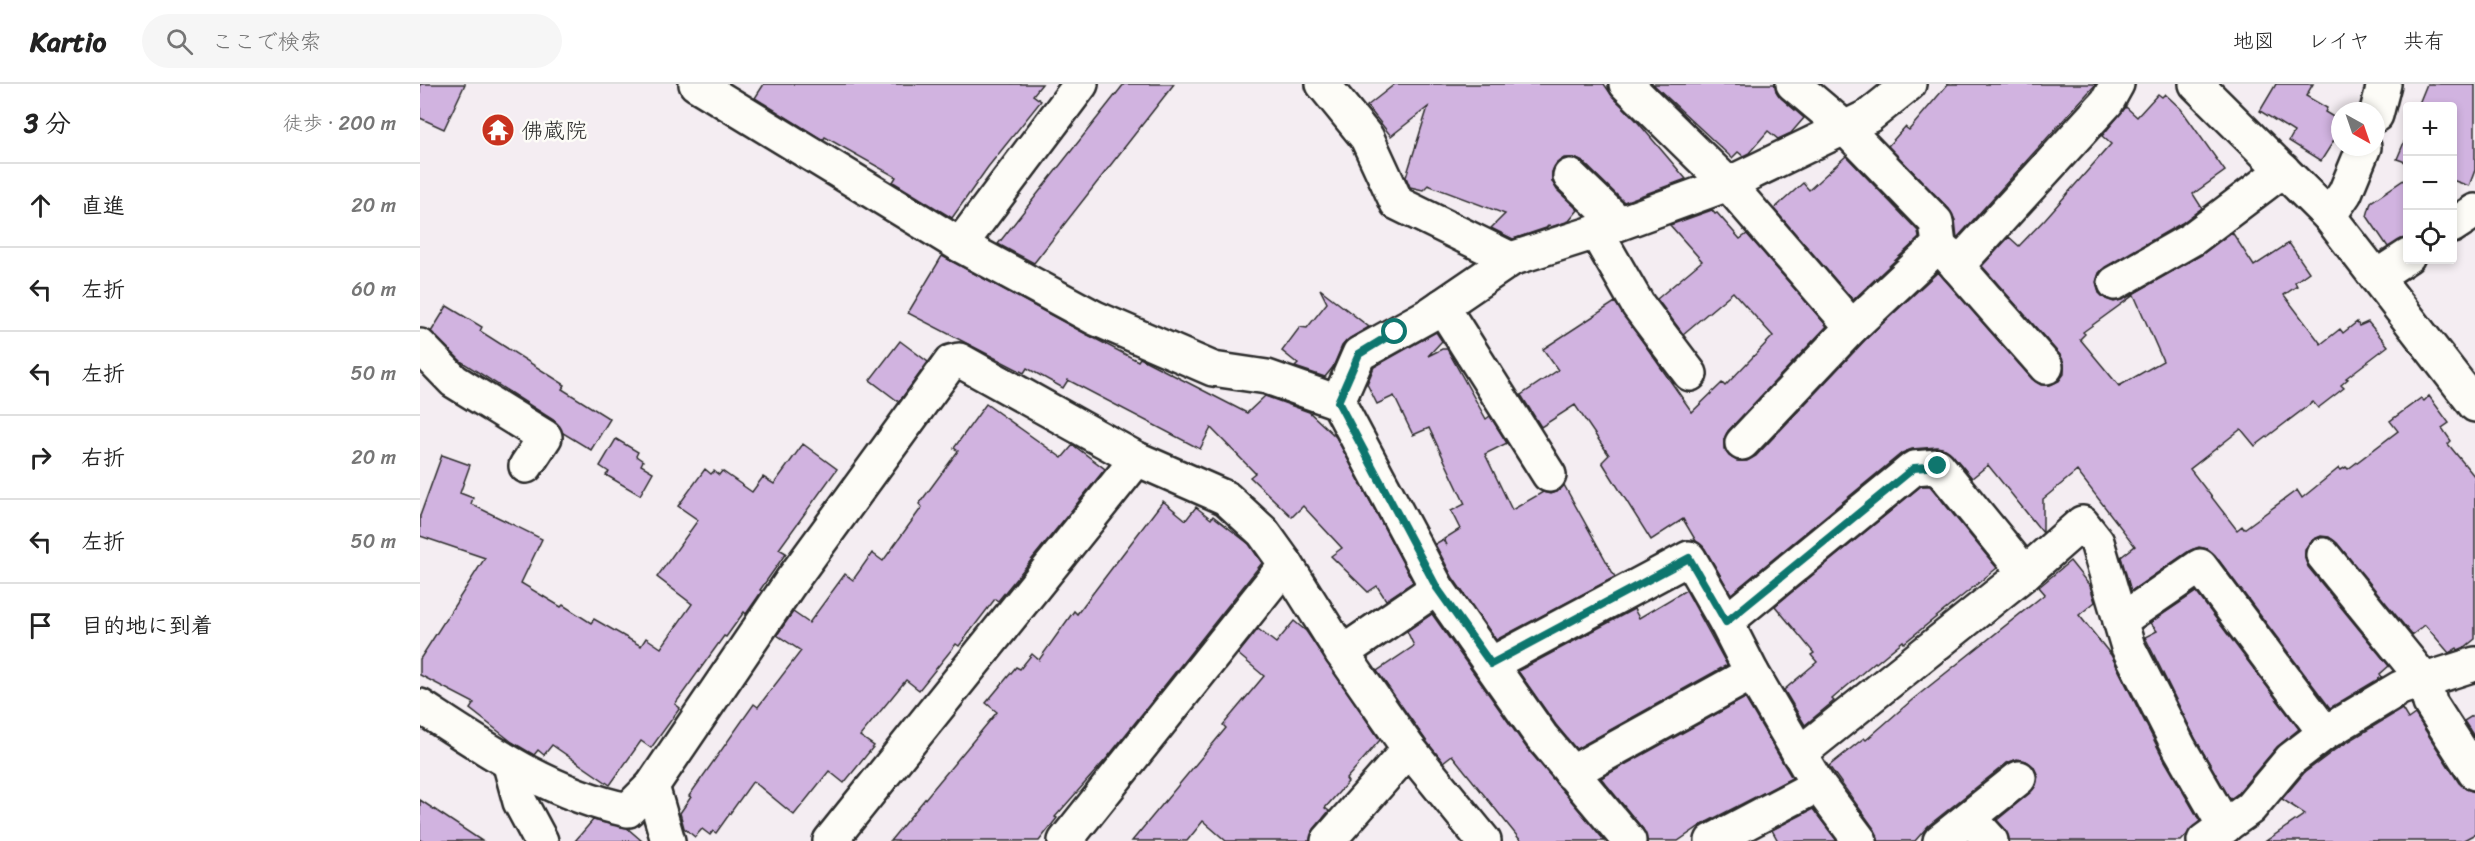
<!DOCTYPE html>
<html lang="ja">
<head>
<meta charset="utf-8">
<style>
	:root { --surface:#fff; --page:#f6f6f6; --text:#222; --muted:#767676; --line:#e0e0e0 }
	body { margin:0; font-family:Sriracha,"Klee One",sans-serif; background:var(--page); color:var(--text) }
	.controls { position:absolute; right:18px; top:18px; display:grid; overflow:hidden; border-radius:6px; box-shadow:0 3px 9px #0003 }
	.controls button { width:54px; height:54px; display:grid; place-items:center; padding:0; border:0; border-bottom:2px solid var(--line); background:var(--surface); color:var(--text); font:30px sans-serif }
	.compass { position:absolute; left:1911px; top:18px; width:54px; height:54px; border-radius:50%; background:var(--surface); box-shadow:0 3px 9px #0003; rotate:140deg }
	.stop { position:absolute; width:18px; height:18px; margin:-14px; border:4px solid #0f766e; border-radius:50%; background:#fff }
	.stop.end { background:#0f766e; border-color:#fff; box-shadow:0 2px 6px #0008 }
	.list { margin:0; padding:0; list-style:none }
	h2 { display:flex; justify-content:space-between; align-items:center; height:78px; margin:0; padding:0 24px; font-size:26px }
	h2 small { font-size:20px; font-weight:400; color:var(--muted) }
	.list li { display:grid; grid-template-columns:39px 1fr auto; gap:18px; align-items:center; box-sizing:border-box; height:84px; padding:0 24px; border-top:2px solid var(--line) }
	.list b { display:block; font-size:22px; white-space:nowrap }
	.list em { font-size:20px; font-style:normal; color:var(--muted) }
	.icon { flex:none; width:33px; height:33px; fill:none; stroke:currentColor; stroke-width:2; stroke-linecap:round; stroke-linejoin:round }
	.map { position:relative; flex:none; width:2055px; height:757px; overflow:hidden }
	header { display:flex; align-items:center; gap:36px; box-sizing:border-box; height:84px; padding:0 30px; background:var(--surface); border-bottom:2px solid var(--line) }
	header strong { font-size:28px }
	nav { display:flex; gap:33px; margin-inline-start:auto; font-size:21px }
	.search { width:420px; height:54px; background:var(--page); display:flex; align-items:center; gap:15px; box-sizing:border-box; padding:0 21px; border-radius:33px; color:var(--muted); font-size:22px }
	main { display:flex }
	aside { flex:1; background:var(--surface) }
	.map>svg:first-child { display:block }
	.building { fill:#d1b3e0; stroke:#2b2b2b; stroke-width:1.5; fill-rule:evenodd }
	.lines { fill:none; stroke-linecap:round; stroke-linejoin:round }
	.minor-casing { stroke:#2b2b2b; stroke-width:38 }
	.minor { stroke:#fdfcf7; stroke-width:33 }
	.route { stroke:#0f766e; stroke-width:8 }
	.labels { text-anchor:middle; stroke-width:5; stroke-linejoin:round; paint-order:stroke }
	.poi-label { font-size:22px; fill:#2b2b2b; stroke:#fdfcf7; text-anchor:start }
</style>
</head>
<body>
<header>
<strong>Kartio</strong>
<div class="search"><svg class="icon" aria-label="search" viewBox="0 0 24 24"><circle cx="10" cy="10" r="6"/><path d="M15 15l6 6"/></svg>ここで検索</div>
<nav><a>地図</a><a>レイヤ</a><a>共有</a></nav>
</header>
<main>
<aside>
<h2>3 分<small>徒歩 · 200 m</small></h2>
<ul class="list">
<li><svg class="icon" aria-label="ahead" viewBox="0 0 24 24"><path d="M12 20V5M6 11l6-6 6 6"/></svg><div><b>直進</b></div><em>20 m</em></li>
<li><svg class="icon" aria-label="left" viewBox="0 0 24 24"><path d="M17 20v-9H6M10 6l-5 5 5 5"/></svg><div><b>左折</b></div><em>60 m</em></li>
<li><svg class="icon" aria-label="left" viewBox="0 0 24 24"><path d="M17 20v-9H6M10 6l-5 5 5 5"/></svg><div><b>左折</b></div><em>50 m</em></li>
<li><svg class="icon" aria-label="right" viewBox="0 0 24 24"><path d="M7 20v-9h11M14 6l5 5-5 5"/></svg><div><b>右折</b></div><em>20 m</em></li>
<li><svg class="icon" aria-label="left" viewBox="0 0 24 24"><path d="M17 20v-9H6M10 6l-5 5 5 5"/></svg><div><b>左折</b></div><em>50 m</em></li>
<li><svg class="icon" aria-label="arrive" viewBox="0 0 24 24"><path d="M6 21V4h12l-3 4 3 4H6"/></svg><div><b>目的地に到着</b></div></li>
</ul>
</aside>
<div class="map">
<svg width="2055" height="757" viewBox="0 0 2055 757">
	<rect width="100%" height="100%" fill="#f4edf2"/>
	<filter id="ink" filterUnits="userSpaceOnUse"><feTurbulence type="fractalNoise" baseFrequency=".0167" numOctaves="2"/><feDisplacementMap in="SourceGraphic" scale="12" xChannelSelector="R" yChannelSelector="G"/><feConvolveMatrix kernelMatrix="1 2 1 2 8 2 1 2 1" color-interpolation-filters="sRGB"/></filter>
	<g filter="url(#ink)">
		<!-- building -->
		<g class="building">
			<polygon points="0,0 45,0 24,45 0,34"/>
			<polygon points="344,0 622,0 613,11 621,17 568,83 532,134 473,98 476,93 405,53 403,56 335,14"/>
			<polygon points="704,0 754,0 614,179 578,160"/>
			<polygon points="975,0 1184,0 1193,13 1215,35 1266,95 1204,118 1163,78 1154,74 1144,74 1136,80 1132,88 1132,97 1137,106 1158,126 1149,137 1131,143 1129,141 1126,144 1093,155 1071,144 1085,130 1008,101 1003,106 990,103 986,93 1008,23 971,52 947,22"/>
			<polygon points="1233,0 1355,0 1356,7 1361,14 1384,34 1371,49 1358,55 1348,47 1329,69 1323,72 1318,68 1312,74"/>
			<polygon points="1528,0 1676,0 1537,154 1535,136 1529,125 1468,62 1485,43 1489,46"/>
			<polygon points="1856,0 1893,0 1886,12 1907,24 1905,28 1920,37 1920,47 1901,77 1869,57 1874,48 1840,27"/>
			<polygon points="2007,0 2055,0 2055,86 2049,102 2032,96 2032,22 1998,22"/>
			<path d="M1738,10L1742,13L1745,10L1761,25L1805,87L1773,110L1782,124L1762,139L1685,183L1679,189L1676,198L1679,209L1686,215L1694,218L1704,215L1781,171L1812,148L1834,182L1869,159L1889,188L1875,198L1877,202L1864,211L1901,260L1920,245L1923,249L1937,238L1939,242L1948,238L1968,262L1926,294L1928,295L1921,301L1924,304L1898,324L1893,318L1835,362L1821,345L1770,385L1817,446L1822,442L1824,445L1877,406L1882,414L1919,384L1921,386L1926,383L1928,385L1978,347L1970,337L2001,314L2004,317L2009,312L2029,339L2022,344L2031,357L2028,360L2055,393V555L2045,563L2038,566L2037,564L2029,569L2005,541L1992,551L1917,459L1909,453L1901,452L1892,456L1885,465V474L1888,483L1969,582L1960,590L1962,593L1910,624L1795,471L1788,465L1779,463L1769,467L1711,507L1701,473L1715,462L1657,387L1623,415V449L1568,381L1552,394L1532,370L1525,365L1517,363L1492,365L1482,369L1311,510L1285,465L1276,457L1263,435L1231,456L1182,378L1189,371L1155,321L1121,343L1101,311L1138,286L1123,265L1195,218L1272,328L1302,299L1305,302L1353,252L1313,208L1263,250L1237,215L1282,177L1250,141L1292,126L1295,130L1297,129L1320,155L1327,150L1407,242L1308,347L1304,355V365L1309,372L1317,377H1327L1336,372L1445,256L1518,188L1612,295L1621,301H1630L1639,297L1644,290V280L1640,271L1562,182L1589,153L1599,162L1625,135L1691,60L1682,52L1706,23L1717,33ZM1714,211L1743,277L1699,302L1660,255L1665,250L1663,248Z"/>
			<polygon points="1988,49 1988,79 1977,75"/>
			<polygon points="1426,72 1498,147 1499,154 1433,216 1354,125 1383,99 1389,106"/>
			<polygon points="1988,93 1988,153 1968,163 1947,132 1951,118"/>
			<polygon points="522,172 666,250 718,277 720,274 722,275 827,329 845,312 889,328 916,353 993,498 966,516 957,502 948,508 911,472 922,464 883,422 872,433 830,393 835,389 791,344 780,365 648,296 643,304 607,284 604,289 488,229"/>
			<polygon points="900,205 949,243 930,254 922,262 913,283 905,293 875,283 878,280 862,267 880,243 887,244 907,219"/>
			<polygon points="27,222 62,243 60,247 145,301 142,305 190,335 171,366 143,349 135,337 42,278 11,248"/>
			<polygon points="1016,248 1022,257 1008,272 1022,265 1027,265 1066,335 1070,332 1087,359 1065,370 1092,426 1123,408 1130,410 1138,407 1144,401 1195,493 1076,556 1033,494 1015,460 1022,456 1027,461 1024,455 1040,445 1031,427 1045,420 1009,344 993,351 974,312 957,320 947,300 954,283"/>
			<polygon points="480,257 508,278 479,318 450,296"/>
			<polygon points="566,320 642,374 653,361 685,385 578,517 575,515 539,562 536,560 499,606 486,596 440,652 454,662 424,699 409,687 374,731 333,697 296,749 293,747 290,751 282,745 275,753 264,744 260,729 271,713 269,712 334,620 338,623 381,567 357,551 373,528 389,539 425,490 433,496 452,469 463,477 502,423 499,420 538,367 534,364"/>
			<polygon points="196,355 218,368 216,372 223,377 221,381 233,388 220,411 186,391 189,388 180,382"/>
			<polygon points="383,360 417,385 359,465 366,469 340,506 342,507 326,530 324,528 306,553 304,552 255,620 260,624 231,664 221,657 190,701 132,661 124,671 118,666 114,671 92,658 50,625 54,619 0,591 0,575 65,474 0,452 0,432 22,371 50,381 40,409 53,414 51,420 122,455 101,499 141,523 143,521 171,539 174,535 221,562 226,554 241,564 272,520 237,493 278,436 258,422 285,385 291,390 294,387 299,391 302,387 332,408 343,393 354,400"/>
			<polygon points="1501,402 1510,402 1577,484 1484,559 1483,557 1456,579 1455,578 1412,615 1414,617 1385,641 1364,606 1397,578 1391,571 1394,569 1355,522"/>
			<polygon points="743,417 766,436 776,423 791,435 793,432 829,460 842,479 687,674 635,733 637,734 619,757 470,757 577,628 566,619 596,583 600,585 612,570 619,576 654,527 657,530"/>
			<polygon points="1650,477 1670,502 1675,518 1659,531 1691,571 1742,672 1780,737 1761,757 1589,757 1585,745 1577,736 1611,708 1616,701 1618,692 1613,682 1606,677 1597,675 1587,679 1508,742 1495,757 1458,757 1455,746 1409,682 1444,654 1446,656 1492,616 1625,510 1619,503"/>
			<polygon points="1266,506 1307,581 1156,665 1136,641 1098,587 1214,525 1219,534"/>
			<polygon points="1776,508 1879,645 1857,663 1817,710 1810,715 1775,654 1725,553 1737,547 1730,539"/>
			<polygon points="1012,530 1106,663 1185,757 1101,757 1032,671 1023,678 1007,658 957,587 994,562 987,547"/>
			<polygon points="874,537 886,547 960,656 926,695 928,698 905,724 909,727 894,745 890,757 806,757 783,737 767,757 712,757 806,644 803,641 844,592 818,570 838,545 856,559"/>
			<polygon points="1325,614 1372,694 1283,740 1258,757 1227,757 1223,745 1181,694"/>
			<polygon points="1982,625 1988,635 1995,630 2039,699 2046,705 2055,708 2055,750 2042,757 1846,757 1885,730 1862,715 1884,689 1916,665"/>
			<polygon points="2055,630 2055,654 2044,637"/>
			<polygon points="0,716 62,757 0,757"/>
			<polygon points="1393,725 1417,757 1358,757 1352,746"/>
			<polygon points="173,736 207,744 222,757 155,757"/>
		</g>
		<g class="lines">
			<!-- minor casing -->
			<g class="minor-casing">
				<g id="minor">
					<polyline points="276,0 540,161 675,234 793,285 847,293 918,318 1017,504 1121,652 1209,757"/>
					<polyline points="903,0 947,54 977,119 1091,175"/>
					<polyline points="1206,0 1308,100 1432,243"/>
					<polyline points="1776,0 1909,132 2055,321"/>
					<polyline points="1956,31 1964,0"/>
					<polyline points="1150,92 1199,139"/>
					<polyline points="1909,132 1925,109 1944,63"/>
					<polyline points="2032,142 2055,127"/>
					<polyline points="1176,148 1218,221 1270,290"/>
					<polyline points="540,161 661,0"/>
					<polyline points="1524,167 1626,283"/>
					<polyline points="1537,182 1687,18 1697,0"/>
					<polyline points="1956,193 1988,172"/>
					<polyline points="1695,199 1772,155 1863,86"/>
					<polyline points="1022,222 1129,391"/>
					<polyline points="0,262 34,297 125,353 106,382"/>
					<polyline points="918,318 939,270 1009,231 1091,175 1176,148 1308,100 1449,32 1489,0"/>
					<polyline points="1322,359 1432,243 1519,161 1516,138 1424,43 1373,0"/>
					<polyline points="1903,471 2005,597 2010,619 2055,689"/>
					<polyline points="1700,537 1780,482 1905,649"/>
					<polyline points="1306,538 1494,384 1518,382 1605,489"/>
					<polyline points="922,569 1017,504"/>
					<polyline points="1071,580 1269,474 1306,538 1332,589 1398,701 1440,757"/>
					<path d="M0,622C66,665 130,710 208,726L232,702L372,496L531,278L539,276L717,375L806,414L843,448L866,480L922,569L989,665L1064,757"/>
					<polyline points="1379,670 1605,489 1662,439 1677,458 1708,563 1759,663 1805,743"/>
					<polyline points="90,681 100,718 121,757"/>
					<polyline points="1151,689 1332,589"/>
					<polyline points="232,702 248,757"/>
					<polyline points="1550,734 1571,757"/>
					<polyline points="410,757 717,375"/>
					<polyline points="645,757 866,480"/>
					<polyline points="908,757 989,665"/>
					<polyline points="1292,757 1398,701"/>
					<polyline points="1520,757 1599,694"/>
					<polyline points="1784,757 1830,724 1871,675 1905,649 1980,604 2055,580"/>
				</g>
			</g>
			<!-- minor -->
			<use href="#minor" class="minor"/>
		</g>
	</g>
	<g class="lines" filter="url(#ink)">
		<!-- route -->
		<polyline class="route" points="975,248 939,270 918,318 1017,504 1071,580 1269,474 1306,538 1494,384 1518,382"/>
	</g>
	<!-- icons -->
	<defs>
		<g id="temple-disc" transform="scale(1.725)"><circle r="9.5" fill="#c8321e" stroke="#fdfcf7"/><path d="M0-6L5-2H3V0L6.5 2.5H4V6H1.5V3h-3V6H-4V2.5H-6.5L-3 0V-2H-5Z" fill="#fff"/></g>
	</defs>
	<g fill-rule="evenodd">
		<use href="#temple-disc" x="78" y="46"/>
	</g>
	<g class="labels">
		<!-- poi labels -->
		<g class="poi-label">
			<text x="101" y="54">佛蔵院</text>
		</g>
	</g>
</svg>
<div class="controls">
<button>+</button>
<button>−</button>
<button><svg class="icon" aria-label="locate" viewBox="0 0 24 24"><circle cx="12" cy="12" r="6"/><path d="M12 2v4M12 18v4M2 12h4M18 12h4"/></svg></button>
</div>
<svg class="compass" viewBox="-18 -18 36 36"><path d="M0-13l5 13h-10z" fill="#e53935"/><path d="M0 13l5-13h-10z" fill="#767676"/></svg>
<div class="stop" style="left:975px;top:248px"></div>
<div class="stop end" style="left:1518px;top:382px"></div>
</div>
</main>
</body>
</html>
